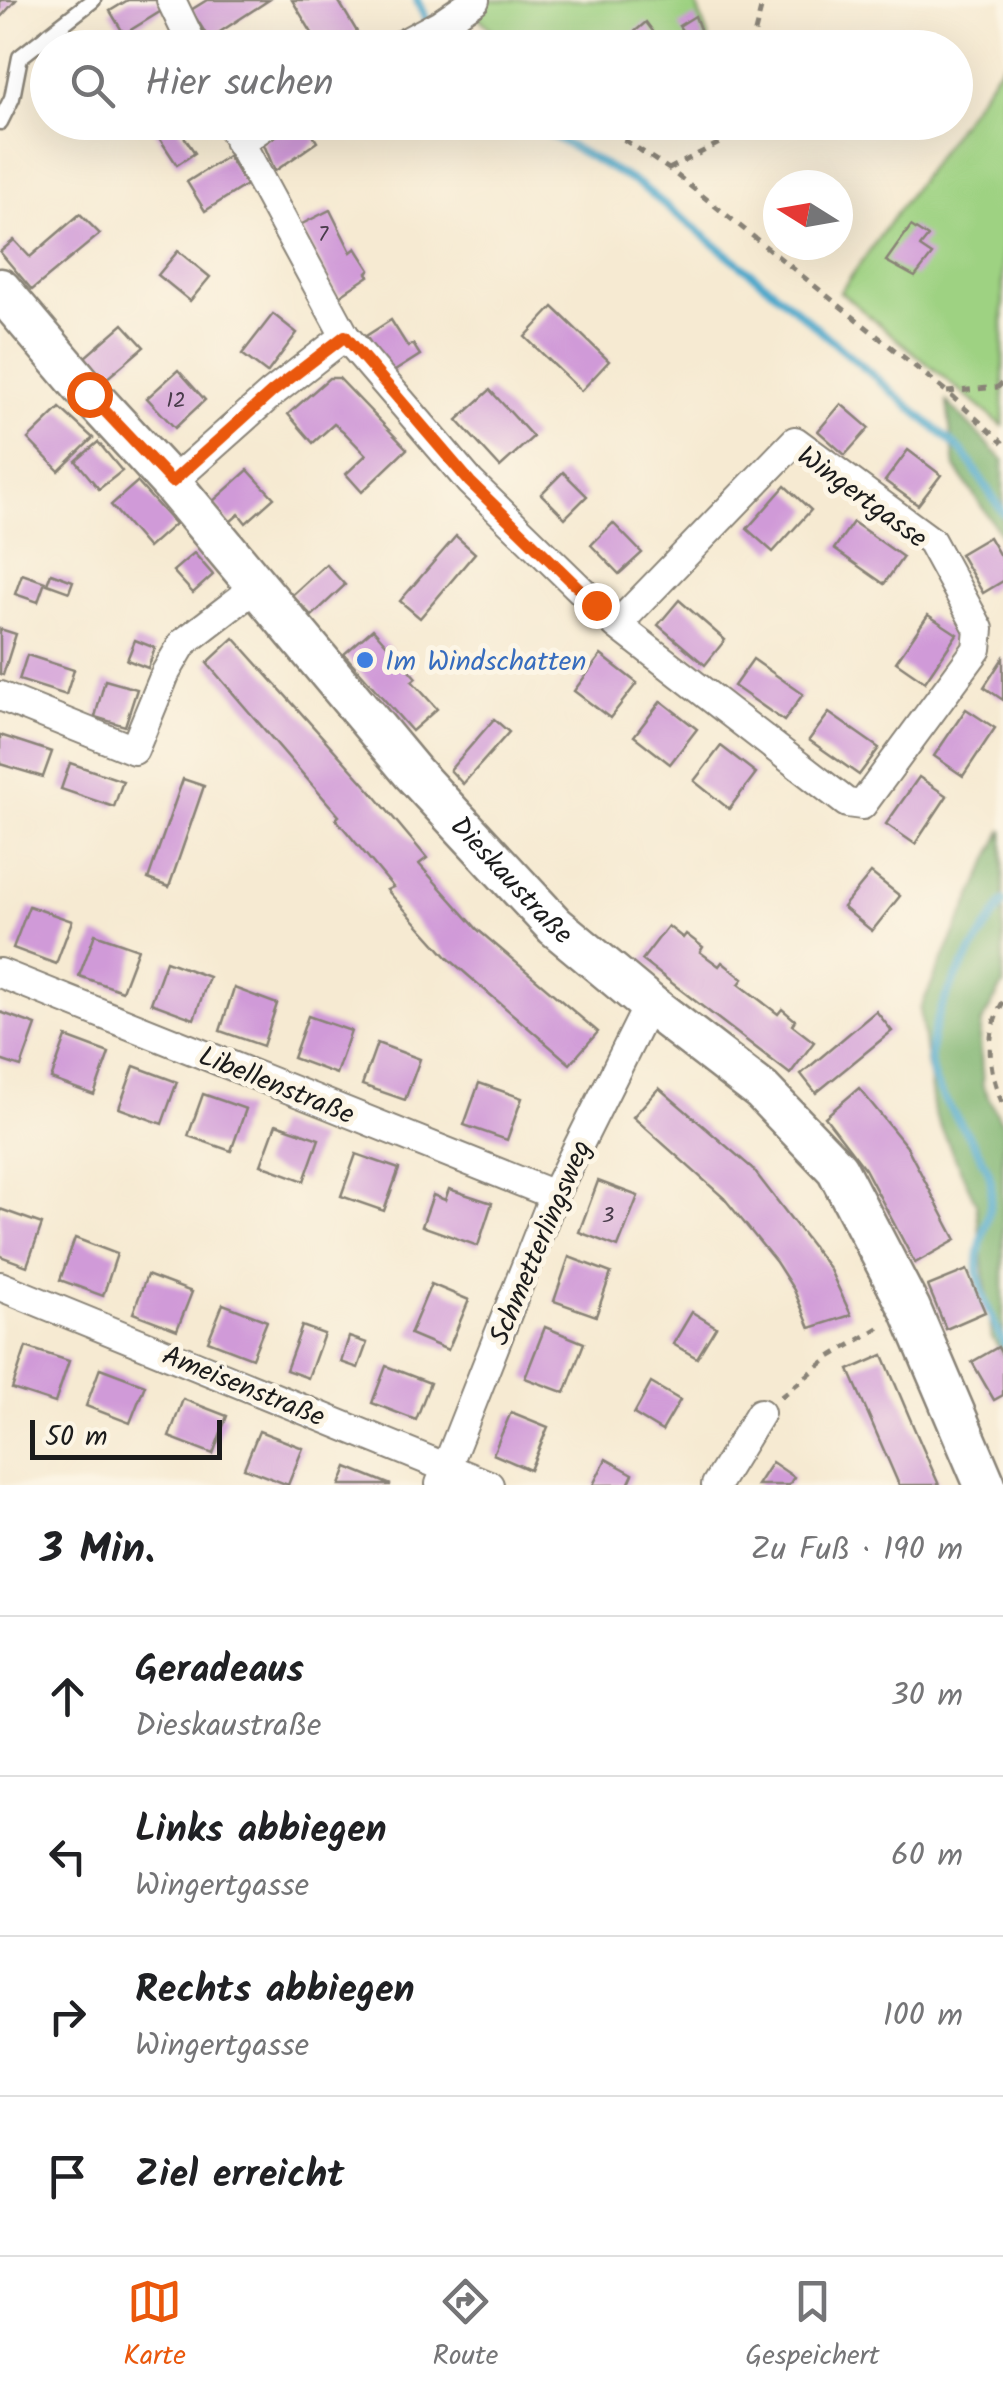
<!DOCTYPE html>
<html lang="de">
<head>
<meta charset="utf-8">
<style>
	:root { --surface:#fff; --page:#f2f2f2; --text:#202124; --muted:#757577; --line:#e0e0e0; --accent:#ea580c }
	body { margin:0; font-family:Kalam,sans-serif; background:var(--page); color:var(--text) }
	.compass { position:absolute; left:763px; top:170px; width:90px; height:90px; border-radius:50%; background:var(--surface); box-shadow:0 10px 40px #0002; rotate:281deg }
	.scale { position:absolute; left:30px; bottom:25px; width:192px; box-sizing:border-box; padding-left:10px; border:5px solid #1c1c1c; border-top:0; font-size:28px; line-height:35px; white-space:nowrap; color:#1c1c1c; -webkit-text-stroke:8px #fcf5e5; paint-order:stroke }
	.stop { position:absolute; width:30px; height:30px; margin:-22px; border:8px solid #ea580c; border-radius:50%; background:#fff }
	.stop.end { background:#ea580c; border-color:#fff; box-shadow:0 2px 10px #0008 }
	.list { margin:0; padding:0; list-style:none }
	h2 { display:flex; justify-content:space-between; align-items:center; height:130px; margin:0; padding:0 40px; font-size:42px }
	h2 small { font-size:32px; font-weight:400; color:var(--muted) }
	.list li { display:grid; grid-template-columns:65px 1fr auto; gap:30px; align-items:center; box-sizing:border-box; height:160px; padding:0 40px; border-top:2px solid var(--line) }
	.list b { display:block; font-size:38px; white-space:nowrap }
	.list p { margin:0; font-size:32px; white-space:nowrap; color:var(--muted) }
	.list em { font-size:32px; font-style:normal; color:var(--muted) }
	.icon { flex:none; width:55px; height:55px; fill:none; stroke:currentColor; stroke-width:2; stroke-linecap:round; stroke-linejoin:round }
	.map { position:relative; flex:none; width:1003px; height:1485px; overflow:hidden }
	.search { position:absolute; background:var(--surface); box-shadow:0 10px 40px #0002; left:30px; right:30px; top:30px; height:110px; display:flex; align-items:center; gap:25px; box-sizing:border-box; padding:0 35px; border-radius:55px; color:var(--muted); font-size:38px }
	.sheet { height:770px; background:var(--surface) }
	nav { display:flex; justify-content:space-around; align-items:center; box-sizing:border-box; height:140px; border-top:2px solid var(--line); background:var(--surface); font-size:28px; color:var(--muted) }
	nav a { display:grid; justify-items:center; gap:5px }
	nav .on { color:var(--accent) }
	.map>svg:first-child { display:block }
	.green { fill:#9ed282; stroke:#5d774f; stroke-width:2.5 }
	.forest { fill:#7eb470; stroke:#4d6846; stroke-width:2.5 }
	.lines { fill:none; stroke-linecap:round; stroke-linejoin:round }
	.stream { stroke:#4ea8cb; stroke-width:8 }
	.building { fill:#d09ad8 }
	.service-casing { stroke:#898377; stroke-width:19 }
	.minor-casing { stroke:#898377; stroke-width:32 }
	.secondary-casing { stroke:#898377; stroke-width:45 }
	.path { stroke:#898377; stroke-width:5; stroke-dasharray:8 8; stroke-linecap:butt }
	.service { stroke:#fff; stroke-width:14 }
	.minor { stroke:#fff; stroke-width:28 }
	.secondary { stroke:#fff; stroke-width:40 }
	.route { stroke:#ea580c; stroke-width:12 }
	.shop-dot { fill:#3f7fe0; stroke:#fcf5e5; stroke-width:4 }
	.labels { text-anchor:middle; stroke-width:10; stroke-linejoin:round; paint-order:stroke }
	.number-label { font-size:22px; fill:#493c4b }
	.street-label { font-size:28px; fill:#1c1c1c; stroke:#fcf5e5 }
	.shop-label { font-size:28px; fill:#366cbe; stroke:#fcf5e5; text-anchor:start }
</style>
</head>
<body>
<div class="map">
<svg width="1003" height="1485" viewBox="0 0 1003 1485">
	<rect width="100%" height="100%" fill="#fcf5e5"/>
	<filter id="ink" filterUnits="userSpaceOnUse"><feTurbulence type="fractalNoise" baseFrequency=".01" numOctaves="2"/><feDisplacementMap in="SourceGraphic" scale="20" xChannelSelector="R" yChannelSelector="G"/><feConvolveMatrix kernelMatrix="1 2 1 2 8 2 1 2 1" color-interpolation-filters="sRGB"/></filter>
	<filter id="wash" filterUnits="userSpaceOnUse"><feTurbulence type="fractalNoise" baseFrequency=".0048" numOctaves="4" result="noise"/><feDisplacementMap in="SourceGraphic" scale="40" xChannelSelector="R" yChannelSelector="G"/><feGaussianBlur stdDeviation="2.25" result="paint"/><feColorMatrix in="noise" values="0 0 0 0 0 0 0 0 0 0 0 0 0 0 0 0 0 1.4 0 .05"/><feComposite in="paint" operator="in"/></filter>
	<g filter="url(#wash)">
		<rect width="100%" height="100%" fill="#f6ead2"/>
		<!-- green -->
		<g class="green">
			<polygon points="461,0 695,0 711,47 509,47"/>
			<polygon points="1003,63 1003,426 840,292"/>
		</g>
		<!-- forest -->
		<g class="forest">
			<polygon points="947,402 1003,460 1003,538 955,467"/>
			<polygon points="1003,829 1003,985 982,1022 980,1041 983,1087 1003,1125 1003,1355 992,1338 976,1203 934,1113 920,1009"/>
		</g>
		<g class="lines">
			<!-- stream -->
			<g class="stream">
				<polyline points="417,0 439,48"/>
				<polyline points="527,122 640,185 775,292 964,453 1003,513"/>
				<path d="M1003,902C975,950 908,1031 938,1088C951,1113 980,1148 989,1173C999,1206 975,1239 978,1271C981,1296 993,1321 1003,1343"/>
			</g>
		</g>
		<g id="blocks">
			<!-- building -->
			<g class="building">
				<polygon points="0,0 16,0 0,18"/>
				<polygon points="128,0 157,0 163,10 124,34 110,11"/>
				<polygon points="207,0 269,0 209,39 191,10"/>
				<polygon points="292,0 338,0 365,45 321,48"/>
				<polygon points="695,16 704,40 693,47 679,26"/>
				<polygon points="646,22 655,34 642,46 632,34"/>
				<polygon points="619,37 628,48 607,48"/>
				<polygon points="159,122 174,122 195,153 177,165 152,127"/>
				<polygon points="285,122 305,122 317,142 275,171 262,140"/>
				<polygon points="228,156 246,185 205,211 187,182"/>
				<polygon points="330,210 351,252 356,248 370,270 367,273 369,276 339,296 300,225"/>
				<polygon points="80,214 100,234 32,290 0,252 14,240 30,257"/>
				<polygon points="911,226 928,237 920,247 932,255 915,277 886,261"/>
				<polygon points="178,251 210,277 190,301 158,275"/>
				<polygon points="553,307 609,361 581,391 525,337"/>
				<polygon points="273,314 297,333 267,373 242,354"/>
				<polygon points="391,320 408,347 413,344 420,355 390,374 366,336"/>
				<polygon points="123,324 144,347 105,380 85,357"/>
				<polygon points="178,370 205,400 175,428 147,398"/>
				<polygon points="329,378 339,378 407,449 362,492 346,474 366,455 343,431 334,424 313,443 288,414"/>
				<polygon points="490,390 533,437 500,467 457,420"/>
				<polygon points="841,404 869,428 845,455 818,431"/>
				<polygon points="60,408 93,438 59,471 28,439"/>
				<polygon points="98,442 122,471 99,489 76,461"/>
				<polygon points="908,450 941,475 918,505 885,481"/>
				<polygon points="248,470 274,498 246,523 239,514 230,522 212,502"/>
				<polygon points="563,472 587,496 565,518 541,494"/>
				<polygon points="137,482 175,524 148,548 111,505"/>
				<polygon points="785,486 811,510 773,552 747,529"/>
				<polygon points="853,522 903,557 884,584 834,549"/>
				<polygon points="613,523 642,553 619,574 591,545"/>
				<polygon points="456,536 475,553 420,618 400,601"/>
				<polygon points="989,537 1003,561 1003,581 983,593 960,554"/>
				<polygon points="194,553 213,575 193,593 173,571"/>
				<polygon points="326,564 345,585 312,616 292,595"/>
				<polygon points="51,573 73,581 69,592 47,584"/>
				<polygon points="22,574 45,582 38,602 15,594"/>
				<polygon points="679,600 725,640 705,665 658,625"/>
				<polygon points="928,615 957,634 925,682 896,662"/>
				<polygon points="0,629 16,634 3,675 0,674"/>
				<polygon points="373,629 416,678 412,681 437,709 412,731 344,654"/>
				<polygon points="234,638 370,790 427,858 419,864 477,929 598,1032 570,1064 448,958 387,890 393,887 336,819 339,816 207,663"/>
				<polygon points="135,640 155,648 148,668 127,660"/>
				<polygon points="27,655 74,670 66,695 19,680"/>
				<polygon points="601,655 637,683 610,718 574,691"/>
				<polygon points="1003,658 1003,700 984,687"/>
				<polygon points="753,659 803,694 784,721 734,686"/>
				<polygon points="105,680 137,689 125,726 95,717"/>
				<polygon points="661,701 697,729 670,764 634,736"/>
				<polygon points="966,709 995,728 963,776 934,756"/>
				<polygon points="829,713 879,748 859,775 809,740"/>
				<polygon points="494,719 509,732 463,784 450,770"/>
				<polygon points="0,735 52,752 43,777 0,764"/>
				<polygon points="721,746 756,773 729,809 694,781"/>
				<polygon points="70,763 123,781 114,807 61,789"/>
				<polygon points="919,777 947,796 915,844 886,824"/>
				<polygon points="183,779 204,786 169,887 148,879"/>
				<polygon points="871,873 900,896 872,931 843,907"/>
				<polygon points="29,906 72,921 56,964 13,948"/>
				<polygon points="668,926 683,938 686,934 703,947 700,952 719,966 722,962 743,979 739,984 778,1014 782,1009 795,1020 792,1025 814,1042 790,1074 642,960"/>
				<polygon points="95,934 138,949 122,991 79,976"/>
				<polygon points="166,961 209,977 194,1019 151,1003"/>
				<polygon points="234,988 277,1004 263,1046 220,1031"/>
				<polygon points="876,1011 892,1031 816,1093 801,1074"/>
				<polygon points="0,1012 36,1025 21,1067 0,1060"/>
				<polygon points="308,1016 351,1031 336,1074 293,1058"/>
				<polygon points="66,1037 109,1053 94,1095 51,1079"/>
				<polygon points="377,1043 420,1059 405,1100 362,1085"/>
				<polygon points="134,1066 177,1082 162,1124 119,1108"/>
				<polygon points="479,1083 522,1098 507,1140 464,1125"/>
				<polygon points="659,1088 752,1168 829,1268 851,1315 810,1328 794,1290 776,1262 724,1198 633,1117"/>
				<polygon points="859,1088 907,1147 956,1240 915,1263 865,1169 825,1117"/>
				<polygon points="203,1094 246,1109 231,1151 188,1136"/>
				<polygon points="276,1124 319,1139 304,1181 261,1165"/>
				<polygon points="356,1154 399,1169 384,1211 341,1196"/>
				<polygon points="598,1181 638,1196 618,1247 579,1232"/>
				<polygon points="449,1189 492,1203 478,1246 422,1226 433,1195 445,1200"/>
				<polygon points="0,1209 42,1224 27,1266 0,1256"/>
				<polygon points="75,1238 117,1254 103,1296 60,1280"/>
				<polygon points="569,1257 611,1273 596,1316 554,1301"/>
				<polygon points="967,1270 985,1312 946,1329 928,1286"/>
				<polygon points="147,1275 192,1292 177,1330 133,1313"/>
				<polygon points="431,1284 469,1300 448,1350 410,1334"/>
				<polygon points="223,1304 267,1321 252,1358 208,1341"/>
				<polygon points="692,1312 716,1327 697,1358 673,1344"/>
				<polygon points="302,1326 324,1334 308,1378 286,1370"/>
				<polygon points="545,1327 584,1343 565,1393 525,1378"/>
				<polygon points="349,1337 367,1343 358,1368 341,1362"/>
				<polygon points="26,1347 69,1361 55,1403 12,1389"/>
				<polygon points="998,1347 1003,1356 1003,1395 994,1400 972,1362"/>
				<polygon points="883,1355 914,1428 939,1485 899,1485 849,1370"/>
				<polygon points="386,1366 430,1383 416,1420 372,1403"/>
				<polygon points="100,1368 145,1385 130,1423 86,1406"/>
				<polygon points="651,1383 680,1400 662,1431 634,1414"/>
				<polygon points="183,1399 227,1416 213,1454 169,1437"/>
				<polygon points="511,1412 548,1427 530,1470 493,1454"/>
				<polygon points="259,1431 303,1448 288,1485 244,1468"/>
				<polygon points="606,1459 633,1474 628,1485 593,1485"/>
				<polygon points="772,1462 794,1477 789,1485 757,1485"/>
				<polygon points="347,1467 391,1485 340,1485"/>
			</g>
		</g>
	</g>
	<g filter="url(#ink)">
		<use href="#blocks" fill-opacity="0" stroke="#898377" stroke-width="2.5"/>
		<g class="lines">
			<!-- service casing -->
			<g class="service-casing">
				<polyline id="service" points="0,122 12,98 20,57 93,0"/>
			</g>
			<!-- minor casing -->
			<g class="minor-casing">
				<g id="minor">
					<polyline points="171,0 194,48"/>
					<polyline points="395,48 440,24 475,0"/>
					<polyline points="229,122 345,336 470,482 617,625 795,441 931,541 979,629 977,649 862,805 847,803 617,625"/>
					<polyline points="239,143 270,122"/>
					<polyline points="171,483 272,393 345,336"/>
					<polyline points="0,696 134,750 166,672 183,643 256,587"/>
					<polyline points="0,973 554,1195"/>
					<polyline points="0,1286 489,1485"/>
					<polyline points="440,1484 554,1195 649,1004"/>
					<polyline points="716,1485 760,1413"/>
				</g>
			</g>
			<!-- secondary casing -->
			<g class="secondary-casing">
				<g id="secondary">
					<path id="s1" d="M0,289L89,394L171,483L413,773L555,926L649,1004L762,1091L837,1169L910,1309L985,1485"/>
				</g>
			</g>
			<!-- path -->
			<g class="path">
				<polyline points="470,33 487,48"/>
				<polyline points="751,48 763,1"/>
				<polyline points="597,122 669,169 947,392 1003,443"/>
				<polyline points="669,169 760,122"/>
				<polyline points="947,392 998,387 1003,382"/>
				<path d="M1003,1002C984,1035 988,1071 1003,1104"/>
				<polyline points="781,1397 830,1357 882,1326"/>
			</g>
			<!-- service -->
			<use href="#service" class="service"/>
			<!-- minor -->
			<use href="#minor" class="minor"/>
			<!-- secondary -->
			<use href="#secondary" class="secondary"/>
		</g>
	</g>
	<g class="lines" filter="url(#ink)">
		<!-- route -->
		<polyline class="route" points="89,394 172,482 272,392 345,336 470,482 596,605"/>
	</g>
	<!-- markers -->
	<circle class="shop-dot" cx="365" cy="660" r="10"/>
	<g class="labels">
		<!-- number labels -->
		<g class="number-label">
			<text x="323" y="241">7</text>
			<text x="176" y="407">12</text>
			<text x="608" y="1222">3</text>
		</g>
		<!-- street labels -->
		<g class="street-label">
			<text transform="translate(863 496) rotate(36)" y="10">Wingertgasse</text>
			<text dy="10" stroke="none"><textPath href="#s1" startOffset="782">Dieskaustraße</textPath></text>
			<text transform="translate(277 1084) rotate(22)" y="10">Libellenstraße</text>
			<text transform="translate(539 1242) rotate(-67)" y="10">Schmetterlingsweg</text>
			<text transform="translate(244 1385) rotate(22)" y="10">Ameisenstraße</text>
		</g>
		<!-- shop labels -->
		<g class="shop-label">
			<text x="385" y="670">Im Windschatten</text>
		</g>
	</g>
</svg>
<svg class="compass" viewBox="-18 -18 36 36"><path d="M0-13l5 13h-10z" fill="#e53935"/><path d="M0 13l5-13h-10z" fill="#757577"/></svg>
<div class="scale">50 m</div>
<div class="stop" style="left:89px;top:394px"></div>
<div class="stop end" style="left:596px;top:605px"></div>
<div class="search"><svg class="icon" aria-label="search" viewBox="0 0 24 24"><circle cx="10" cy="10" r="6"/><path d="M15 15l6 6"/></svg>Hier suchen</div>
</div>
<section class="sheet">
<h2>3 Min.<small>Zu Fuß · 190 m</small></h2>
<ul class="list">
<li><svg class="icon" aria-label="ahead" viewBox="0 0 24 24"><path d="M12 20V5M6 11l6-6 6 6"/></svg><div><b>Geradeaus</b><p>Dieskaustraße</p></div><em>30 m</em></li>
<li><svg class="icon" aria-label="left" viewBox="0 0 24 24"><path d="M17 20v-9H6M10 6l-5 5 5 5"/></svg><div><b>Links abbiegen</b><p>Wingertgasse</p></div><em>60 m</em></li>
<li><svg class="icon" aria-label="right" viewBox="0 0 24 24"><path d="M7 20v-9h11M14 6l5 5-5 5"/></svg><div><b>Rechts abbiegen</b><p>Wingertgasse</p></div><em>100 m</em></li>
<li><svg class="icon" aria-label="arrive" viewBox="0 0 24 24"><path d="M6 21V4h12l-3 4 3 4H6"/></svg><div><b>Ziel erreicht</b></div></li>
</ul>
</section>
<nav>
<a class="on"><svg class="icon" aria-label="map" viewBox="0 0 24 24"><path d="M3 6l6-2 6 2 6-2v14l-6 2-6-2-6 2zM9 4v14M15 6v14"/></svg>Karte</a>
<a><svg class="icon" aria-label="directions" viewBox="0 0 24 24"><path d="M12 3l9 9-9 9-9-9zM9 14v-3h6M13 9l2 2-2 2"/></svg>Route</a>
<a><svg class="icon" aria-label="saved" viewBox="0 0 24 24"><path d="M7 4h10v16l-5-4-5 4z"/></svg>Gespeichert</a>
</nav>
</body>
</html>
